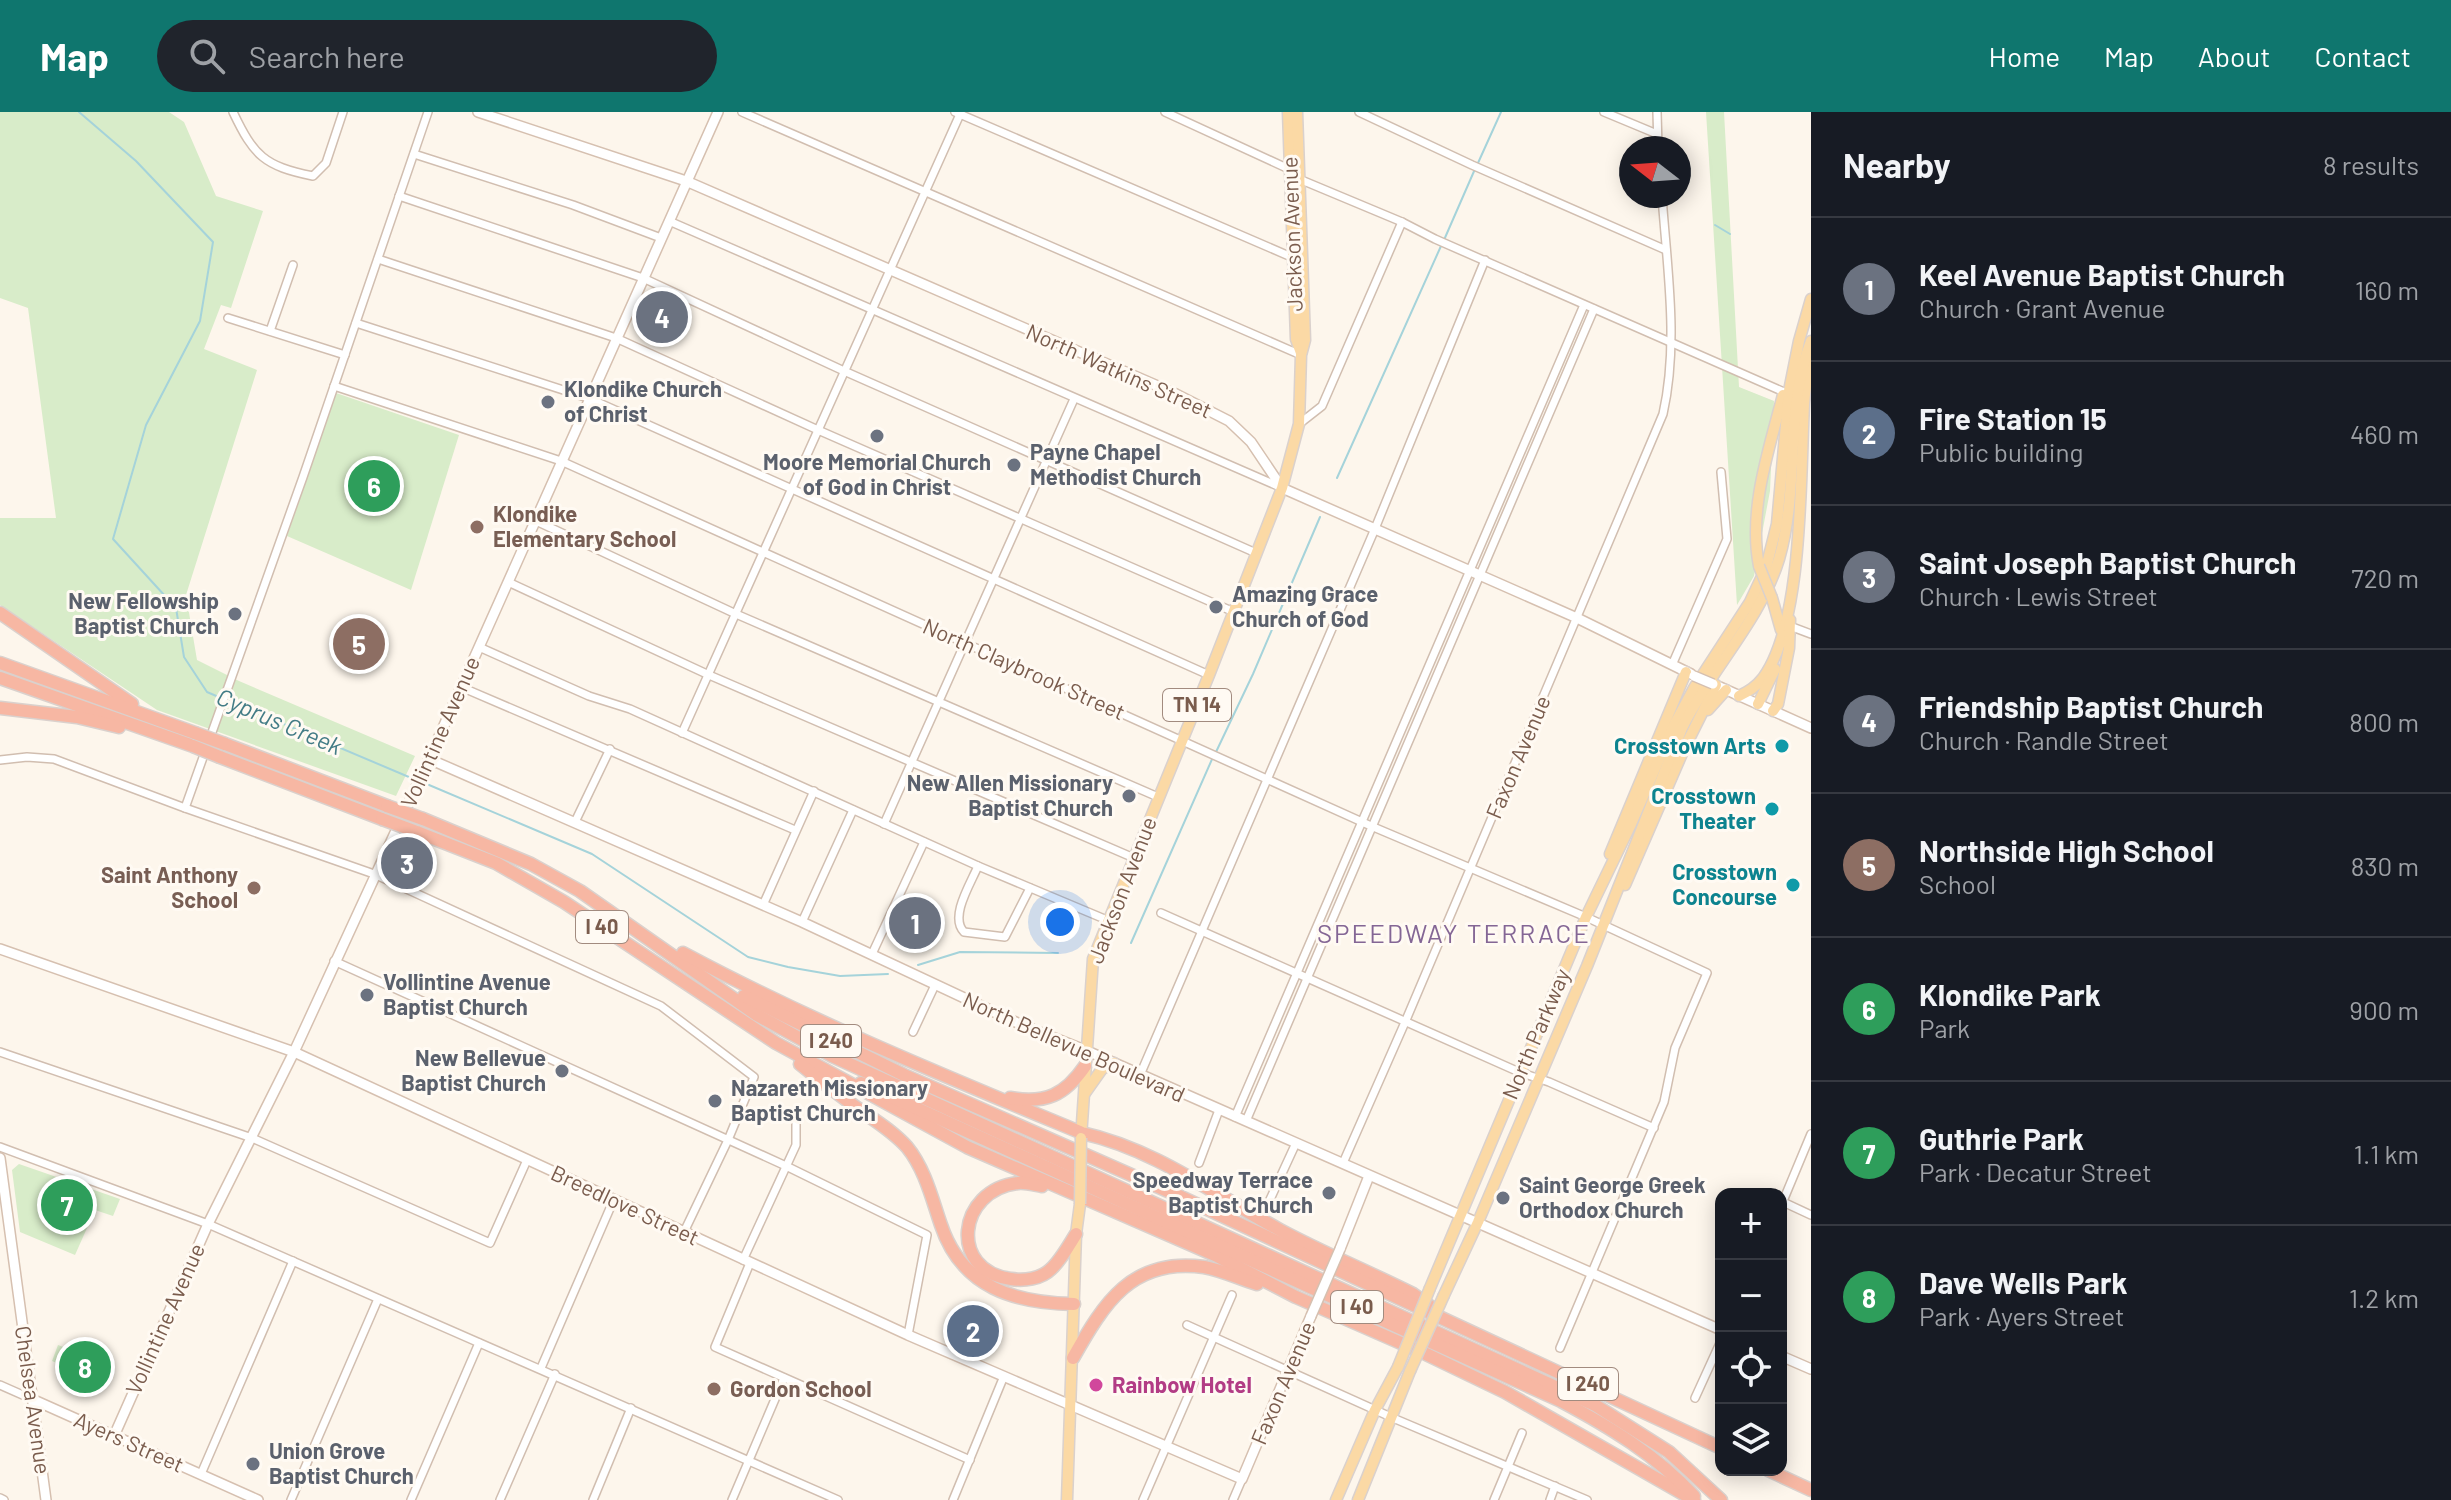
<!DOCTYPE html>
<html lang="en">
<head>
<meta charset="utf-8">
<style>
	:root { --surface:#171b24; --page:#20242c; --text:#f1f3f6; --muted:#9ea1a6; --line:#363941; --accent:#0f766e }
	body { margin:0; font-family:Barlow,sans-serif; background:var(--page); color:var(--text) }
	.controls { position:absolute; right:24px; bottom:24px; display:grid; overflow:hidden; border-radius:16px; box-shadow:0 4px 20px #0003 }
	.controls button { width:72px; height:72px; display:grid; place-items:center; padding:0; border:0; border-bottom:2px solid var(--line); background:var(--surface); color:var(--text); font:40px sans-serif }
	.compass { position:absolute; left:1619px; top:24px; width:72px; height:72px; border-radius:50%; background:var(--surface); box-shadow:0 4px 20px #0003; rotate:287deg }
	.you { position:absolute; left:1060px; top:810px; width:28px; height:28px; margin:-20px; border:6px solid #fff; border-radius:50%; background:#1a73e8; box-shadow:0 0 0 12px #1a73e833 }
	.badge { display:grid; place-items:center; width:52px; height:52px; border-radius:50%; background:var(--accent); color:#fff; font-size:26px; font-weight:700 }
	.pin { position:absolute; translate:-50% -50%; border:4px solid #fff; box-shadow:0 2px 8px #0006 }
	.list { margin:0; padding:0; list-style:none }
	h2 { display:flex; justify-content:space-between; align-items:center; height:104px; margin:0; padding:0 32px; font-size:34px }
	h2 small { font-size:26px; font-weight:400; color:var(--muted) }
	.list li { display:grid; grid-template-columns:52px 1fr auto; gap:24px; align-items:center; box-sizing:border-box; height:144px; padding:0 32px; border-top:2px solid var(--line) }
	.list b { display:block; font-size:30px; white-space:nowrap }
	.list p { margin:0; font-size:26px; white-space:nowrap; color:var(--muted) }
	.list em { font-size:26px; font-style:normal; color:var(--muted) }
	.icon { flex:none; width:44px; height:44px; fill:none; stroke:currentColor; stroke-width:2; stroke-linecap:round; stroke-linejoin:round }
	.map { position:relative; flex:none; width:1811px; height:1388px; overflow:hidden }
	header { display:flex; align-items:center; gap:48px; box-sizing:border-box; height:112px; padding:0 40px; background:var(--accent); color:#fff }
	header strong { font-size:38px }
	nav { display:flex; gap:44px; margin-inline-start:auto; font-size:28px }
	.search { width:560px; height:72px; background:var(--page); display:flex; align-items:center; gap:20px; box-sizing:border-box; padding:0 28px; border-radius:44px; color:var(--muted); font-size:30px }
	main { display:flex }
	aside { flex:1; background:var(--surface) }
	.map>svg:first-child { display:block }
	.green { fill:#d8ecc9 }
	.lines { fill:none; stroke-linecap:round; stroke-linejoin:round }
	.stream { stroke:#a5d3da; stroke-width:2 }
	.street-casing { stroke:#d1beb0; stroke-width:10 }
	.secondary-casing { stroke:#d6c0b0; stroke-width:12 }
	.primary-casing { stroke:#dad1cd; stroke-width:13 }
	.highway-casing { stroke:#dad1cd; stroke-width:15 }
	.street { stroke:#fff; stroke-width:7 }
	.secondary { stroke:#fff; stroke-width:9 }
	.primary { stroke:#fbd9a5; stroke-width:10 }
	.highway { stroke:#f7b7a3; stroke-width:12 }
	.secondary-bridge-casing { stroke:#d6c0b0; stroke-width:12; stroke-linecap:butt }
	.primary-bridge-casing { stroke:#dad1cd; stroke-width:13; stroke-linecap:butt }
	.highway-bridge-casing { stroke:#dad1cd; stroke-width:15; stroke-linecap:butt }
	.secondary-bridge { stroke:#fff; stroke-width:9 }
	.primary-bridge { stroke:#fbd9a5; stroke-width:10 }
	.highway-bridge { stroke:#f7b7a3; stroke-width:12 }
	.worship-dot { fill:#6b7280; stroke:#fffaf3; stroke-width:3 }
	.education-dot { fill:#8d6e63; stroke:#fffaf3; stroke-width:3 }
	.culture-dot { fill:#0f9aa8; stroke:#fffaf3; stroke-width:3 }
	.hotel-dot { fill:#d1479c; stroke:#fffaf3; stroke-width:3 }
	.labels { text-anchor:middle; stroke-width:6; stroke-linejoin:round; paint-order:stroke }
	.shield { fill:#fffaf3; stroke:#a28b7f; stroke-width:2 }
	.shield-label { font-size:20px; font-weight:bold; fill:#7a5c4d }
	.street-label { font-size:22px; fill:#7a5c4d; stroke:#fffaf3 }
	.worship-label { font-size:22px; font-weight:bold; fill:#5b616d; stroke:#fffaf3; text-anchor:start }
	.education-label { font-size:22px; font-weight:bold; fill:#785e54; stroke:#fffaf3; text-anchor:start }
	.culture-label { font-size:22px; font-weight:bold; fill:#0d838f; stroke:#fffaf3; text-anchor:end }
	.hotel-label { font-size:22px; font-weight:bold; fill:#b23c85; stroke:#fffaf3; text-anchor:start }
	.water-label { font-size:24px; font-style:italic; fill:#437c86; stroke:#fffaf3 }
	.quarter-label { font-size:26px; letter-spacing:2px; fill:#846695; stroke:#fffaf3 }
</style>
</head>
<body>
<header>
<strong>Map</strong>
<div class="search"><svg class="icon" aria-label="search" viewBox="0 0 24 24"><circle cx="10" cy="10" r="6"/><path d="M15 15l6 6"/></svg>Search here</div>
<nav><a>Home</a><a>Map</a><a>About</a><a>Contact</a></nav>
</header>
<main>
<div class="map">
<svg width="1811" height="1388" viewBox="0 0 1811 1388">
	<rect width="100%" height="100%" fill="#fdf6ec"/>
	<!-- green -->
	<g class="green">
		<polygon points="0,0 169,0 184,10 216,84 263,99 231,196 221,193 204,237 257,258 186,483 197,548 239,569 415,644 396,684 157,598 0,493 0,406 56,406 28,196 0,186"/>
		<polygon points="1706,0 1724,0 1739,275 1774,289 1770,379 1754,464 1737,493"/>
		<polygon points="336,281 459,323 411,478 287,424"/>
		<polygon points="19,1052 120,1087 113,1104 95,1098 75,1143 20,1120 12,1058"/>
		<polygon points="58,1233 105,1251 95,1276 75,1268 78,1260 52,1249"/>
	</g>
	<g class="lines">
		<!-- stream -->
		<g class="stream">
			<polyline points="79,0 136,49 213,130 200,209 146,313 113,427 176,496 184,545 207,580 221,586"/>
			<polyline points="1478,51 1501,0"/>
			<polyline points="1715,113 1730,122"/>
			<polyline points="1444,128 1475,57"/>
			<polyline points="1337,366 1441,134"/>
			<polyline points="227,588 416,668"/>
			<polyline points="1216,640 1253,562 1320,405"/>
			<polyline points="422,670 592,742 748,845 788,855 840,864 888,862"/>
			<polyline points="1131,831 1213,645"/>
			<polyline points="918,853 960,840 1058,841"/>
		</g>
		<!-- street casing -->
		<g class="street-casing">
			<g id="street">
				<path d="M233,0C254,44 264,54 313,64L326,51L343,0"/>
				<polyline points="742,0 1301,243"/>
				<polyline points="955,0 1296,147"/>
				<polyline points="1165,0 1291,58"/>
				<polyline points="1359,0 1472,53 1666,138"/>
				<polyline points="1604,0 1657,22"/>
				<polyline points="1657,0 1658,36"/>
				<polyline points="414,42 573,93 661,126"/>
				<polyline points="1299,67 1402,110 1435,127 1784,280"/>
				<polyline points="399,84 643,166 844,259 1256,441"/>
				<polyline points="669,109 1280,375"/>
				<polyline points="378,147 616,226 818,318 1234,500"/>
				<polyline points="228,206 345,243"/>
				<polyline points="356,211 588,286 1209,563"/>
				<polyline points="270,219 293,153"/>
				<polyline points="334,274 561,349 1371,714 1586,805 1707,861 1675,936 1664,990 1560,1236"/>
				<polyline points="1299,312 1322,294 1402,110"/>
				<polyline points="536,409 736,502 1158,685"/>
				<polyline points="508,470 709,563 1134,746"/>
				<polyline points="1787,513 1811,522"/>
				<polyline points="479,535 589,584 630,597 978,754 1107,808"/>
				<polyline points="1672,553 1727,427 1721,360"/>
				<polyline points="461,575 795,718"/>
				<polyline points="682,621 961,0"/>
				<polyline points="0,648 27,645 54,647 185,696 374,762 661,894 754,965 728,1028 684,1120"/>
				<polyline points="185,696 303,365 428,0"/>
				<polyline points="575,710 610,637"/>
				<polyline points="884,712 1074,287"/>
				<path d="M978,754C971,771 949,805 964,820L1005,825L1030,776"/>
				<polyline points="763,793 814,679"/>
				<polyline points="1161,801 1519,960 1549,970 1654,1016"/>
				<polyline points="802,810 853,698"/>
				<polyline points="872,842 924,730"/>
				<polyline points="334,849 786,1054 927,1123 908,1223"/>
				<polyline points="913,920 935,873"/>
				<polyline points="0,940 252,1026 490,1131 527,1048"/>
				<polyline points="1140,963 1374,419 1485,148"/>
				<polyline points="1235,1005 1584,193"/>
				<polyline points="1246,1009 1594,197"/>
				<polyline points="0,1035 208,1112 838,1388"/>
				<polyline points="1199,1051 1219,998"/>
				<path d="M1343,1051L1406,908L1663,302C1679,231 1667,156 1662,84"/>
				<polyline points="1783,1090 1811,1103"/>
				<polyline points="1267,1094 1296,1031"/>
				<polyline points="1781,1094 1811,1022"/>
				<polyline points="743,1148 796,1033 796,1009"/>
				<polyline points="750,1151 715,1235 970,1348"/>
				<polyline points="1187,1213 1393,1306 1587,1388"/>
				<polyline points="541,1256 614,1087"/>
				<polyline points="0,1273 34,1288"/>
				<polyline points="1695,1286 1721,1229"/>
				<polyline points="201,1362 293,1149"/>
				<polyline points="0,1386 4,1388"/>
				<polyline points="291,1388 378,1187"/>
				<polyline points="411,1388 479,1231"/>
				<polyline points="500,1388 555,1262"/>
				<polyline points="593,1388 631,1296"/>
				<polyline points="732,1388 784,1266"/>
				<polyline points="953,1388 1004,1264"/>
				<polyline points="1143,1388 1232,1183"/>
				<polyline points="1233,1388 1242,1367"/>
				<polyline points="1494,1388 1522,1321"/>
				<polyline points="1550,1388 1555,1374"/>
			</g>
		</g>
		<!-- secondary casing -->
		<g class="secondary-casing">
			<g id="secondary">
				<polyline points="478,0 686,69 1176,282 1229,309 1251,330 1282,376 1577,506 1691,562"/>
				<polyline points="1720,575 1811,616"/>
				<polyline points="429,647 802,810 1022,913 1085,938 1721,1218"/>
				<polyline points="0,837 294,940 908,1223 1242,1367 1311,1204"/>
				<polyline points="0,1046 46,1388"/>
				<polyline points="1340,1137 1369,1064"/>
				<polyline points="1781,1244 1811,1257"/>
				<polyline points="34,1288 258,1388"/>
				<polyline points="114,1324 208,1112 294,940 429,647 718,0"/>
			</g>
		</g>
		<!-- primary casing -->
		<g class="primary-casing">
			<g id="primary">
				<polyline points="1288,0 1296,227 1301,241"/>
				<path d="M1759,454C1748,398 1769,337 1783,283"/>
				<polyline points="1772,486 1781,518"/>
				<path d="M1739,584C1749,579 1756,575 1763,566C1804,510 1800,363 1804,293C1805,278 1808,264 1809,250"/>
				<polyline points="1758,592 1775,557"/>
				<polyline points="1708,598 1726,578"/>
				<polyline points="1773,599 1778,592 1789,536 1790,508"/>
				<polyline points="1610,742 1686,560"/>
				<polyline points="1625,773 1684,637 1716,573"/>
				<polyline points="1085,981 1102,957 1114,951"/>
				<polyline points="1081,1026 1093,847 1209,563 1282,376 1299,312 1301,243 1305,228 1297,0"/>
				<polyline points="1430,1176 1586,805 1631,712 1673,615 1694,576 1750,490 1766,456 1777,412 1789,279 1799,229 1811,187"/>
				<path d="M1444,1183L1478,1110L1587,854L1682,616C1710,558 1760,509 1779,447C1800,376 1784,298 1811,229"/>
				<polyline points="1067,1388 1076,1122 1080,1092"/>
				<polyline points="1336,1388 1375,1298 1398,1255"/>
				<polyline points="1358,1388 1410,1259"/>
			</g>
		</g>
		<!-- highway casing -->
		<g class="highway-casing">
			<g id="highway">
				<polyline points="0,501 132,592"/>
				<polyline points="0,551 195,621"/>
				<polyline points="0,566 193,634"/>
				<polyline points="0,596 77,605 119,615"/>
				<polyline points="225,632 387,694"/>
				<polyline points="220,645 382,707"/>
				<polyline points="423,707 531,752 580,779 757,903 832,944 1595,1293 1669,1340 1721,1388"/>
				<polyline points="417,720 496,751 564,790 776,931 967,1035 1215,1143 1296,1185 1426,1242 1505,1280 1694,1388"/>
				<path d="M683,841C812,910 947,965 1082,1021C1155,1037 1215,1083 1280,1118C1323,1141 1369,1160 1413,1182L1431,1195"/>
				<polyline points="744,884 904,963 1179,1084 1721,1336"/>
				<path d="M800,952C817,966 835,980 853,993C871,1006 892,1018 907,1035C925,1057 932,1087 941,1113C962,1176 1015,1191 1074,1192"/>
				<path d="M861,971L1561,1289C1610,1315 1656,1343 1694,1384"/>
				<path d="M1010,986C1046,992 1065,983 1085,954"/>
				<path d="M1042,1074C1035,1073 1025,1070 1018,1071C957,1078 948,1159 1011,1167C1024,1169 1041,1167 1051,1157C1061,1148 1069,1133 1076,1122"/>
				<path d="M1073,1246C1104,1191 1132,1145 1204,1155C1222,1158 1240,1167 1257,1172"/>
				<polyline points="1768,1358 1811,1378"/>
			</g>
		</g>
		<!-- street -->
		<use href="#street" class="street"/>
		<!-- secondary -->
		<use href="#secondary" class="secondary"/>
		<!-- primary -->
		<use href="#primary" class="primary"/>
		<!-- highway -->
		<use href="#highway" class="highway"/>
		<!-- secondary-bridge casing -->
		<g class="secondary-bridge-casing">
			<g id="secondary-bridge">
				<polyline points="1694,564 1713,572"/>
				<polyline points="1311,1204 1340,1137"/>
			</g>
		</g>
		<!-- primary-bridge casing -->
		<g class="primary-bridge-casing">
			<g id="primary-bridge">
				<polyline points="1759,454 1772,486"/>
				<polyline points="1080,1092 1081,1026"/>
				<polyline points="1398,1255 1430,1176"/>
				<polyline points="1410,1259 1444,1183"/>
			</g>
		</g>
		<!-- highway-bridge casing -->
		<g class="highway-bridge-casing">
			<g id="highway-bridge">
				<polyline points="195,621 225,632"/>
				<polyline points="193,634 220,645"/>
				<polyline points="387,694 423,707"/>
				<polyline points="382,707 417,720"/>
			</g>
		</g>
		<!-- secondary-bridge -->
		<use href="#secondary-bridge" class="secondary-bridge"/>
		<!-- primary-bridge -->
		<use href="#primary-bridge" class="primary-bridge"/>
		<!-- highway-bridge -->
		<use href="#highway-bridge" class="highway-bridge"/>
	</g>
	<!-- markers -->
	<g class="worship-dot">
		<circle cx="548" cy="290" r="8"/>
		<circle cx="877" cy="324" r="8"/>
		<circle cx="1014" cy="353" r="8"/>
		<circle cx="1216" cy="495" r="8"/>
		<circle cx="235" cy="502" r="8"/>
		<circle cx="1129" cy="684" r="8"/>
		<circle cx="367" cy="883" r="8"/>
		<circle cx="562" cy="959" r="8"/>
		<circle cx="715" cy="989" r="8"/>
		<circle cx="1329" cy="1081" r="8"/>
		<circle cx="1503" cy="1086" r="8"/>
		<circle cx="253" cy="1352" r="8"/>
	</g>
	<g class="education-dot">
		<circle cx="477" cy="415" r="8"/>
		<circle cx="254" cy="776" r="8"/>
		<circle cx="714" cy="1277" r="8"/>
	</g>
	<g class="culture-dot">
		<circle cx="1782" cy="634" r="8"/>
		<circle cx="1772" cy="697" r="8"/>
		<circle cx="1793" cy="773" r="8"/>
	</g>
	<circle class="hotel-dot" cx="1096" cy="1273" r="8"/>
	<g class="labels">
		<!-- shield labels -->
		<g class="shield">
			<rect x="1163" y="577" width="68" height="32" rx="6"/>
			<rect x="576" y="799" width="52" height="32" rx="6"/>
			<rect x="801" y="913" width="60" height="32" rx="6"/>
			<rect x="1331" y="1179" width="52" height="32" rx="6"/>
			<rect x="1558" y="1256" width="60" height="32" rx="6"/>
		</g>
		<g class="shield-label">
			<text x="1197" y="600">TN 14</text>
			<text x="602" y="822">I 40</text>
			<text x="831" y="936">I 240</text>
			<text x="1357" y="1202">I 40</text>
			<text x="1588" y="1279">I 240</text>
		</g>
		<!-- street labels -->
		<g class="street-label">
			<text transform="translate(1292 122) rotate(-92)" y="8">Jackson Avenue</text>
			<text transform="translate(1119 259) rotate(24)" y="8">North Watkins Street</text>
			<text transform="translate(1024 557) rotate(24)" y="8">North Claybrook Street</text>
			<text transform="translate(440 620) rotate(-66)" y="8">Vollintine Avenue</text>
			<text transform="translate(1518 645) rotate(-67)" y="8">Faxon Avenue</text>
			<text transform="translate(1122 778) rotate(-69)" y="8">Jackson Avenue</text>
			<text transform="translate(1536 922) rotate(-67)" y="8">North Parkway</text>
			<text transform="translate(1074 935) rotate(24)" y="8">North Bellevue Boulevard</text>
			<text transform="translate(625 1093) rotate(25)" y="8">Breedlove Street</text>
			<text transform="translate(165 1207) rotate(-66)" y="8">Vollintine Avenue</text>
			<text transform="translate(1283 1271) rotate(-67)" y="8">Faxon Avenue</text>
			<text transform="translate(33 1288) rotate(82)" y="8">Chelsea Avenue</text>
			<text transform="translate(129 1330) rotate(24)" y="8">Ayers Street</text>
		</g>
		<!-- worship labels -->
		<g class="worship-label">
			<text x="564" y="285">Klondike Church<tspan x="564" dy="25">of Christ</tspan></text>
			<text x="1030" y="348">Payne Chapel<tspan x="1030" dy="25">Methodist Church</tspan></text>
			<text x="877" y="358" text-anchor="middle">Moore Memorial Church<tspan x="877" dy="25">of God in Christ</tspan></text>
			<text x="1232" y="490">Amazing Grace<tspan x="1232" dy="25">Church of God</tspan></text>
			<text x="219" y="497" text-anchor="end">New Fellowship<tspan x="219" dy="25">Baptist Church</tspan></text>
			<text x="1113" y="679" text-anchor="end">New Allen Missionary<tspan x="1113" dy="25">Baptist Church</tspan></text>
			<text x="383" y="878">Vollintine Avenue<tspan x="383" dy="25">Baptist Church</tspan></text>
			<text x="546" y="954" text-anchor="end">New Bellevue<tspan x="546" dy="25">Baptist Church</tspan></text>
			<text x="731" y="984">Nazareth Missionary<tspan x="731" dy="25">Baptist Church</tspan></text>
			<text x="1313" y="1076" text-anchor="end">Speedway Terrace<tspan x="1313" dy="25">Baptist Church</tspan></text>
			<text x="1519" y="1081">Saint George Greek<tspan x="1519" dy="25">Orthodox Church</tspan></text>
			<text x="269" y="1347">Union Grove<tspan x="269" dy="25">Baptist Church</tspan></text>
		</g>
		<!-- education labels -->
		<g class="education-label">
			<text x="493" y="410">Klondike<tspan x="493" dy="25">Elementary School</tspan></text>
			<text x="238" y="771" text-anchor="end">Saint Anthony<tspan x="238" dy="25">School</tspan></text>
			<text x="730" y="1285">Gordon School</text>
		</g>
		<!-- culture labels -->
		<g class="culture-label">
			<text x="1766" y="642">Crosstown Arts</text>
			<text x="1756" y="692">Crosstown<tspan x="1756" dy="25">Theater</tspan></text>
			<text x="1777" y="768">Crosstown<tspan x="1777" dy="25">Concourse</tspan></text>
		</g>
		<!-- hotel labels -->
		<g class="hotel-label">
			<text x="1112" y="1281">Rainbow Hotel</text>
		</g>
		<!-- water labels -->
		<g class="water-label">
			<text transform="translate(279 610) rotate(23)" y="8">Cyprus Creek</text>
		</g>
		<!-- quarter labels -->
		<g class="quarter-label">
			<text x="1454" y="831">SPEEDWAY TERRACE</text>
		</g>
	</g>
</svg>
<div class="controls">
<button>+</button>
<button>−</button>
<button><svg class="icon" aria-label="locate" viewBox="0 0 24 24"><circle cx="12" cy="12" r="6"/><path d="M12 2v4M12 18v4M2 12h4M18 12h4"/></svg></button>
<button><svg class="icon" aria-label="layers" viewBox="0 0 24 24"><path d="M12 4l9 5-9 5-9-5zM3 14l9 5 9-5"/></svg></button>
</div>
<svg class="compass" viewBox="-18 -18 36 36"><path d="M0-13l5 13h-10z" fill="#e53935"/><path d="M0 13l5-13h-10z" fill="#9ea1a6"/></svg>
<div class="you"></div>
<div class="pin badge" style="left:915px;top:811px;background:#6b7280">1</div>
<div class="pin badge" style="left:973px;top:1219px;background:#5c6f8a">2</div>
<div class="pin badge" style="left:407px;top:751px;background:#6b7280">3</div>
<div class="pin badge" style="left:662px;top:205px;background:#6b7280">4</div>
<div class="pin badge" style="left:359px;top:532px;background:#8d6e63">5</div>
<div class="pin badge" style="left:374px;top:374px;background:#2e9e5b">6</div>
<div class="pin badge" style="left:67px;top:1093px;background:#2e9e5b">7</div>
<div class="pin badge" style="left:85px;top:1255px;background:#2e9e5b">8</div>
</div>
<aside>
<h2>Nearby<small>8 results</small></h2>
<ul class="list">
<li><span class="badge" style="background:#6b7280">1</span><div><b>Keel Avenue Baptist Church</b><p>Church · Grant Avenue</p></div><em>160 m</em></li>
<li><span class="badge" style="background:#5c6f8a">2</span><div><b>Fire Station 15</b><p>Public building</p></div><em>460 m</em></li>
<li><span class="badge" style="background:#6b7280">3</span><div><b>Saint Joseph Baptist Church</b><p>Church · Lewis Street</p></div><em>720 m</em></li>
<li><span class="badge" style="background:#6b7280">4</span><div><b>Friendship Baptist Church</b><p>Church · Randle Street</p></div><em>800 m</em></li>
<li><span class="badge" style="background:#8d6e63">5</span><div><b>Northside High School</b><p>School</p></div><em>830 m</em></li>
<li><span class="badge" style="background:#2e9e5b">6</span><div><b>Klondike Park</b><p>Park</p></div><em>900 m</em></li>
<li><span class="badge" style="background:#2e9e5b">7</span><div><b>Guthrie Park</b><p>Park · Decatur Street</p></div><em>1.1 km</em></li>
<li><span class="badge" style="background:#2e9e5b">8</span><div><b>Dave Wells Park</b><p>Park · Ayers Street</p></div><em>1.2 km</em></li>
</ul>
</aside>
</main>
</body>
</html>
